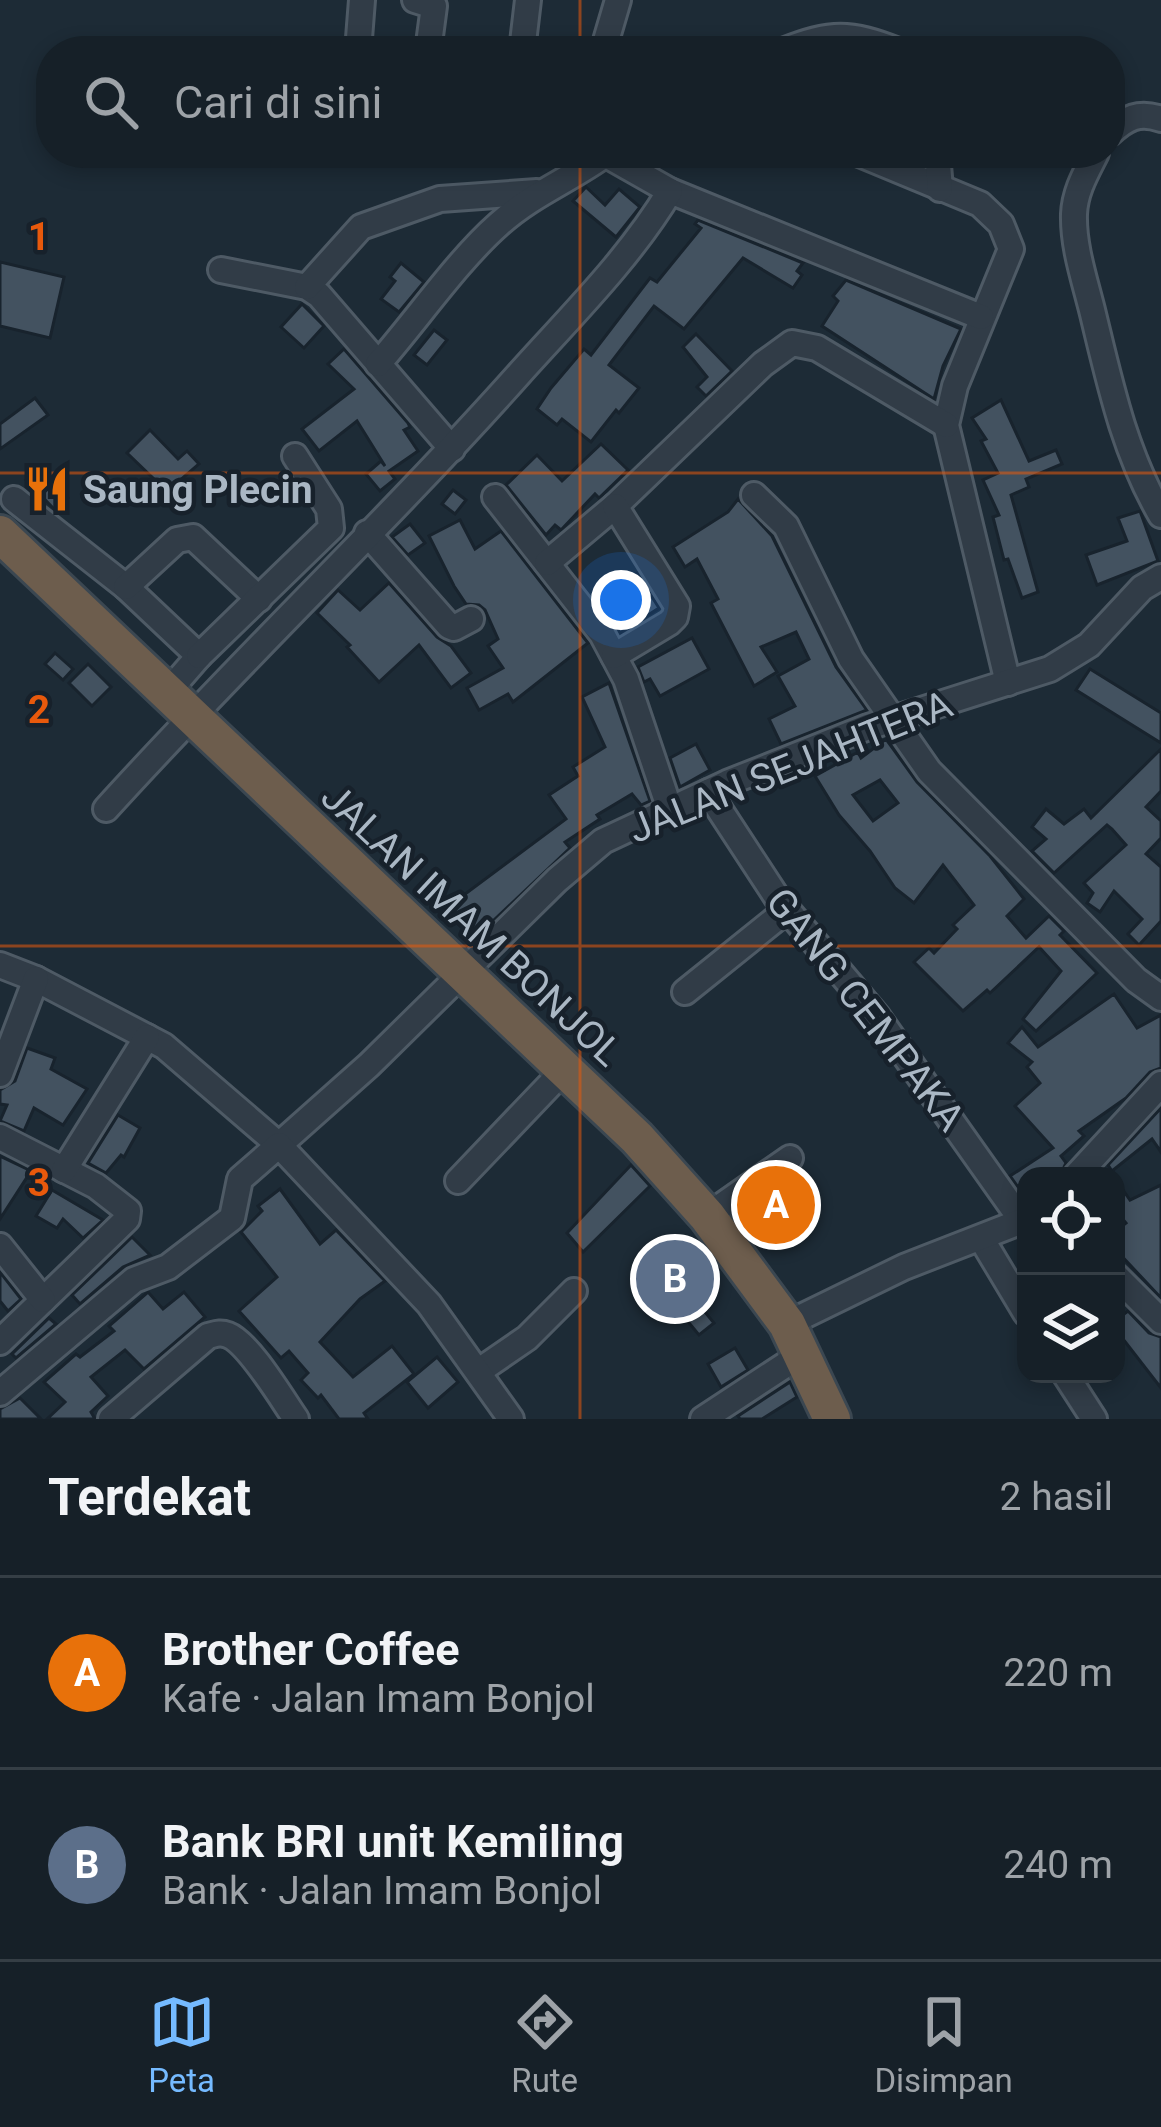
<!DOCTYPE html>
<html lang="id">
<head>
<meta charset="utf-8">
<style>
	:root { --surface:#162028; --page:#1f2830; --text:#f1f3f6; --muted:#9ea3a8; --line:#353e45; --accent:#75baff }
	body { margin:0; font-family:Roboto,sans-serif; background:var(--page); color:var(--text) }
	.controls { position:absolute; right:36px; bottom:36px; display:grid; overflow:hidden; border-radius:24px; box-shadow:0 6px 18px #0003 }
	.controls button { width:108px; height:108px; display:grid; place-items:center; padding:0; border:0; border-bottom:3px solid var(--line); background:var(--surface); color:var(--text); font:60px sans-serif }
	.you { position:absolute; left:621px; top:600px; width:42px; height:42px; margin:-30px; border:9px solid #fff; border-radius:50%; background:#1a73e8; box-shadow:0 0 0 18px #1a73e833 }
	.badge { display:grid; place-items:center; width:78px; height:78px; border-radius:50%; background:var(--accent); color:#fff; font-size:39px; font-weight:700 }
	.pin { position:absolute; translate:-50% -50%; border:6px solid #fff; box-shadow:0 3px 12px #0006 }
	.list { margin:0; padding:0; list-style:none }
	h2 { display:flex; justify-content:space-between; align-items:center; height:156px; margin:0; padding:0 48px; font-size:51px }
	h2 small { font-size:39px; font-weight:400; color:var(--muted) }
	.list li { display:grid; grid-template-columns:78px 1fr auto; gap:36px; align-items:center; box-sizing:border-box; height:192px; padding:0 48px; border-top:3px solid var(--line) }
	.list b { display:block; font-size:45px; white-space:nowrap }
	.list p { margin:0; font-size:39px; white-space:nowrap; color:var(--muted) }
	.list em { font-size:39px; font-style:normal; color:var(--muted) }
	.icon { flex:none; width:66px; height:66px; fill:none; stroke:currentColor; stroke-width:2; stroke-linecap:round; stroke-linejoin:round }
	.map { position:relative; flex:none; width:1161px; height:1419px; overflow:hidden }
	.search { position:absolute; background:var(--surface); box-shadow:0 6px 18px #0003; left:36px; right:36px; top:36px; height:132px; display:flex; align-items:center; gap:30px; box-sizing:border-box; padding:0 42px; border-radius:48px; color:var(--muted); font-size:45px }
	.sheet { height:540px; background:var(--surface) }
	nav { display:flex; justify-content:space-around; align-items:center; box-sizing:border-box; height:168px; border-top:3px solid var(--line); background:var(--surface); font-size:33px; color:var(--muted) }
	nav a { display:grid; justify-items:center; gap:6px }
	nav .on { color:var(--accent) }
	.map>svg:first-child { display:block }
	.building { fill:#435260; stroke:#18232d; stroke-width:3; fill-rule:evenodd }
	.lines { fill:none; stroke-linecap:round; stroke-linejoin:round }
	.minor-casing { stroke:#4e5a65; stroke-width:30 }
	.highway-casing { stroke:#3b4751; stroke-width:42 }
	.minor { stroke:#313c47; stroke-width:24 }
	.highway { stroke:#6d5d4d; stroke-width:36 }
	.grid { fill:none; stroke:#e8590c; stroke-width:3; stroke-opacity:0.55 }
	.labels { text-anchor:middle; stroke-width:9; stroke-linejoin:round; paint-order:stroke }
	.poi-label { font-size:39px; font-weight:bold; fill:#aab7c4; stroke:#17212b; text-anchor:start }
	.street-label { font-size:39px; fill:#aab7c4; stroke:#17212b }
	.grid-label { font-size:39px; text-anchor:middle; font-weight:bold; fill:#e8590c; stroke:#17212b; stroke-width:9; stroke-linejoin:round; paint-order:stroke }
</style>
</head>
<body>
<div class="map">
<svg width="1161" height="1419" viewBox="0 0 1161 1419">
	<rect width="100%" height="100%" fill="#1d2b36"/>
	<!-- building -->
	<g class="building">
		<polygon points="586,187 605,205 619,189 640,207 616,237 573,201"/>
		<polygon points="698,220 803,263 797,271 802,275 793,288 743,258 684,329 654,306 609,365 639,388 619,413 616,410 591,442 562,419 557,425 537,409 551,388 584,349 591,355 650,278 657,282 701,228 695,224"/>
		<polygon points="0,262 64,277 50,338 0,326"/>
		<polygon points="401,263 424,282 399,312 381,299 395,281 390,277"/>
		<polygon points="846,280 961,329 943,366 934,399 822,326 838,301 833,296"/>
		<polygon points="302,304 324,326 304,348 281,327"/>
		<polygon points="434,330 447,340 427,365 414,355"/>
		<polygon points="696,334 732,371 706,396 697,387 707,377 683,347"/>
		<polygon points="344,349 408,423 410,427 404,430 418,451 389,471 395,479 380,491 366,474 381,461 385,466 357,421 319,451 302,429 354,389 328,364"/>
		<polygon points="35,398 48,415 0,449 0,424"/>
		<polygon points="1001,400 1029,461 1056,450 1062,464 1026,479 1029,487 1011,495 1038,592 1022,598 1008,559 1004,560 993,517 999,515 983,480 998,473 981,441 986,439 972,418"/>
		<polygon points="150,430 178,459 187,451 199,464 163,495 151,482 154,479 127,453"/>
		<polygon points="601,444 628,470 599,498 595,494 561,530 555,525 546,535 506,485 537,455 562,481"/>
		<polygon points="39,467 68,498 55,510 26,480"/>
		<polygon points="453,490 466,500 455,514 442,504"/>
		<polygon points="738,499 772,536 836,667 867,710 781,744 769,719 795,706 778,676 809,659 796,632 761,647 777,672 754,686 711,603 718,599 697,559 685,567 673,547 728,512"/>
		<polygon points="1140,511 1158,561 1097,585 1086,555 1127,541 1118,518"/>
		<polygon points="460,520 475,549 501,531 588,643 513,702 508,694 479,710 467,688 503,668 488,646 498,639 485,610 479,605 466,604 454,586 429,536"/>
		<polygon points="410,524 425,543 408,555 392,537"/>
		<polygon points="637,573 659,608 620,633 596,600"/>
		<polygon points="389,583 437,637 451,646 471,673 451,688 419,645 379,682 347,647 350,645 317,613 338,590 360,610"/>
		<polygon points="692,638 709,669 660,696 650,679 644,682 638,667"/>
		<polygon points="55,653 73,669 63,680 45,664"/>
		<polygon points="88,664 111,687 92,706 69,683"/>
		<polygon points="1090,669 1161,713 1161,743 1076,690"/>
		<polygon points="609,683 650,801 641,805 632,794 597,815 600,819 565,842 570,848 476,937 449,906 566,819 549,795 578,776 573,767 605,747 582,697"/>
		<path d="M886,739L917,782L990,856L1024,899L1007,916L1026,938L1049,916L1064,931L1060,935L1097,973L1036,1031L1023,1019L1061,971L1039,947L990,993L987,990L963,1011L914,962L929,948L934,953L957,929L953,925L974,905L943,865L914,903L895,888L870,851L839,815L815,776L858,752L861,758ZM880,780L898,803L873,821L853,795Z"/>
		<polygon points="696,744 710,770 680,787 670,758"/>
		<polygon points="1161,749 1161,791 1146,807 1161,821 1161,838 1146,854 1161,867 1161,921 1139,945 1128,934 1142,919 1114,891 1100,912 1087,903 1093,893 1084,883 1126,845 1112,829 1107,825 1054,873 1032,851 1046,839 1032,827 1046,809 1064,824 1084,809 1091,818"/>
		<polygon points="1114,994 1137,1028 1161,1015 1161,1068 1150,1072 1126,1098 1079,1131 1084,1136 1061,1156 1066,1163 1060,1176 1026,1176 1026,1198 1010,1176 1053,1148 1015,1106 1040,1083 1027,1067 1032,1062 1008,1043 1022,1027 1038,1047"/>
		<polygon points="27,1048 55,1058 51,1069 87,1089 63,1125 34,1108 24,1131 0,1121 7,1105 0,1104 0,1090 15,1081"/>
		<polygon points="1161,1108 1161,1152 1152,1139 1112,1171 1108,1165"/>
		<polygon points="118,1115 140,1128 124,1157 121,1155 106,1173 88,1163"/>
		<polygon points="0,1156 31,1171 0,1219"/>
		<polygon points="631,1165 650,1186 583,1252 567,1233"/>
		<polygon points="789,1179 805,1203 763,1231 747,1208"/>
		<polygon points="1116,1180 1130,1200 1161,1185 1161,1298 1116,1250 1116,1231 1126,1223 1116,1211"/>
		<polygon points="280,1189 320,1244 336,1230 385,1281 360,1299 320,1342 353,1377 392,1346 414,1374 364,1413 368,1419 339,1419 321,1395 318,1398 301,1380 308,1373 289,1351 281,1358 239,1311 277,1277 241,1232 262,1211 258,1206"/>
		<polygon points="52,1190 103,1220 83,1238 63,1219 57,1228 36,1216"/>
		<polygon points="132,1237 150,1255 123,1267 80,1304 72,1295"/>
		<polygon points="697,1242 716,1270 698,1282 706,1294 696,1301 714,1323 699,1335 680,1312 673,1316 646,1276"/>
		<polygon points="0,1272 21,1299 8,1311 0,1301"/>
		<polygon points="148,1292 163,1309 184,1292 205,1317 144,1369 125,1350 91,1377 108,1396 91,1412 95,1419 47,1419 65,1402 44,1382 76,1354 80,1357 114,1331 109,1326"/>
		<polygon points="1128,1311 1149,1333 1161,1337 1161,1388 1116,1330 1116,1320"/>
		<polygon points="49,1318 56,1324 16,1358 12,1354"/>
		<polygon points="735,1348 748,1370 721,1387 708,1364"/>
		<polygon points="437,1357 458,1382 428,1408 407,1382"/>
		<polygon points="790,1382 797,1397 762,1419 740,1419 738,1416"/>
		<polygon points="20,1398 41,1419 0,1419 0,1409"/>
	</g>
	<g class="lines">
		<!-- minor casing -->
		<g class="minor-casing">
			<g id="minor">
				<polyline points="415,0 434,6 428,51"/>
				<polyline points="358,51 362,0"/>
				<polyline points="522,51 528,0"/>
				<polyline points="603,51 618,0"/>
				<path d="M783,51C831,32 850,32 898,51"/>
				<path d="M1110,133C1126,118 1139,111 1161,119"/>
				<polyline points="857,153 980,204 1001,224 1011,249 955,386 946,425 1008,683"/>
				<polyline points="937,153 940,189"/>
				<path d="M1096,153C1086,173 1075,191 1074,214C1073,247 1085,281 1093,314C1110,384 1124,451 1161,515"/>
				<polyline points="670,191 981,317"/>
				<polyline points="221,270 307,287 319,295 452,449"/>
				<polyline points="307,287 361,227 440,199 537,192"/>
				<path d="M378,364C416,321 457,261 499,224C532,194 572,179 607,153"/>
				<polyline points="754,495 786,526 851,659 929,771 1136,980 1161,998"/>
				<polyline points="495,497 602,634 626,679 670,810"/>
				<polyline points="14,499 126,587 199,656 166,694"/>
				<polyline points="367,533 449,626 454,628 471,619"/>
				<polyline points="547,563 615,506 763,364 792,343 817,348 946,425"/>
				<polyline points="126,587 177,540 193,537 259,599"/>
				<polyline points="199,656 331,528 329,509 295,456"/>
				<polyline points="614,656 669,623 675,617 677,606 615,506"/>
				<polyline points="708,792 778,899 877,1016 1022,1221 1026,1218"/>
				<path d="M106,809C240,661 386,523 519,374C571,316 630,258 670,191L603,153"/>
				<polyline points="0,965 36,979 164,1046 279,1145 369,1065 557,880 603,841 727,783 868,727 1050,669 1089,645 1142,588 1161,577"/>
				<polyline points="685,992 787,910"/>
				<polyline points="0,1074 36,979"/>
				<polyline points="0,1137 96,1186 128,1211 127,1219 0,1342"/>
				<polyline points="64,1170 147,1037"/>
				<polyline points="1076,1176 1161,1084"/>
				<polyline points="458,1181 565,1069"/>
				<polyline points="707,1216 790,1158"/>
				<polyline points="981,1238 1026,1313"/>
				<polyline points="0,1246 43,1300"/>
				<polyline points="1116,1276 1161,1321"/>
				<polyline points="787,1324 904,1267 1022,1221"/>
				<polyline points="479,1371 527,1338 574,1291"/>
				<polyline points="1065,1374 1094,1419"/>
				<polyline points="0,1393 134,1280 168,1267 232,1218 240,1179 279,1145 429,1304 511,1419"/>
				<path d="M111,1419L208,1336C216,1334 220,1332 228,1335C249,1343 282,1399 296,1419"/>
				<polyline points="703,1419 802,1354"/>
			</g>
		</g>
		<!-- highway casing -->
		<g class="highway-casing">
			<polyline id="highway" points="0,534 637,1138 707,1216 787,1324 832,1419"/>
		</g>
		<!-- minor -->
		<use href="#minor" class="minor"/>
		<!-- highway -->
		<use href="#highway" class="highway"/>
	</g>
	<!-- grid -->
	<path class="grid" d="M580,0V51M580,153V1419M0,473H1161M0,946H1161"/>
	<!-- icons -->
	<defs>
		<g id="restaurant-bare" transform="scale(3.6)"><path d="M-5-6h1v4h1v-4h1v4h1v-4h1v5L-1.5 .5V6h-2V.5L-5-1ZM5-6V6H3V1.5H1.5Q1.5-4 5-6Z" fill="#e8710a" stroke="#17212b" stroke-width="2.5" paint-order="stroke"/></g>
	</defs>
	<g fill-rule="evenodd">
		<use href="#restaurant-bare" x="47" y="489"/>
	</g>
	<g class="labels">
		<!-- poi labels -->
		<g class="poi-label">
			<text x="83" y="503">Saung Plecin</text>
		</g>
		<!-- street labels -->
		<g class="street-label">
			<text transform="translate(790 766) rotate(-22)" y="14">JALAN SEJAHTERA</text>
			<text transform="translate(472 924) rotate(43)" y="14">JALAN IMAM BONJOL</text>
			<text transform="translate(866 1009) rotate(52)" y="14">GANG CEMPAKA</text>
		</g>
	</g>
	<g class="grid-label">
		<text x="39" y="250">1</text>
		<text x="39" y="723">2</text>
		<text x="39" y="1196">3</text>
	</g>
</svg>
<div class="controls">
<button><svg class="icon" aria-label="locate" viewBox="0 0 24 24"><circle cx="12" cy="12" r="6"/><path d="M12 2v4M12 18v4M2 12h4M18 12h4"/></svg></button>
<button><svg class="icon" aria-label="layers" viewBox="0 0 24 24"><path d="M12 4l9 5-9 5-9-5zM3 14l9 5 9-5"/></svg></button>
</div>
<div class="you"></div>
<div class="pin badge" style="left:776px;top:1205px;background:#e8710a">A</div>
<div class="pin badge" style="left:675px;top:1279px;background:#5c6f8a">B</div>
<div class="search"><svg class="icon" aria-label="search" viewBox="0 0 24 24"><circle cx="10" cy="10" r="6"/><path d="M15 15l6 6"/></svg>Cari di sini</div>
</div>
<section class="sheet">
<h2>Terdekat<small>2 hasil</small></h2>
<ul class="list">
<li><span class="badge" style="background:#e8710a">A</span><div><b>Brother Coffee</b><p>Kafe · Jalan Imam Bonjol</p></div><em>220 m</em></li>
<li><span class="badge" style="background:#5c6f8a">B</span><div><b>Bank BRI unit Kemiling</b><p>Bank · Jalan Imam Bonjol</p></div><em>240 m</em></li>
</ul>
</section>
<nav>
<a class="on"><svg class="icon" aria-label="map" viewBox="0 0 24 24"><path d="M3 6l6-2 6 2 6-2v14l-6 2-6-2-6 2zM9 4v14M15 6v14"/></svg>Peta</a>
<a><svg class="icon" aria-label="directions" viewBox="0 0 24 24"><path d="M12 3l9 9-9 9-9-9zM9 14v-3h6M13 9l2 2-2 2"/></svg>Rute</a>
<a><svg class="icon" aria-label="saved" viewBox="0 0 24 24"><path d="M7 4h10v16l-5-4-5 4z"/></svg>Disimpan</a>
</nav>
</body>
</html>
